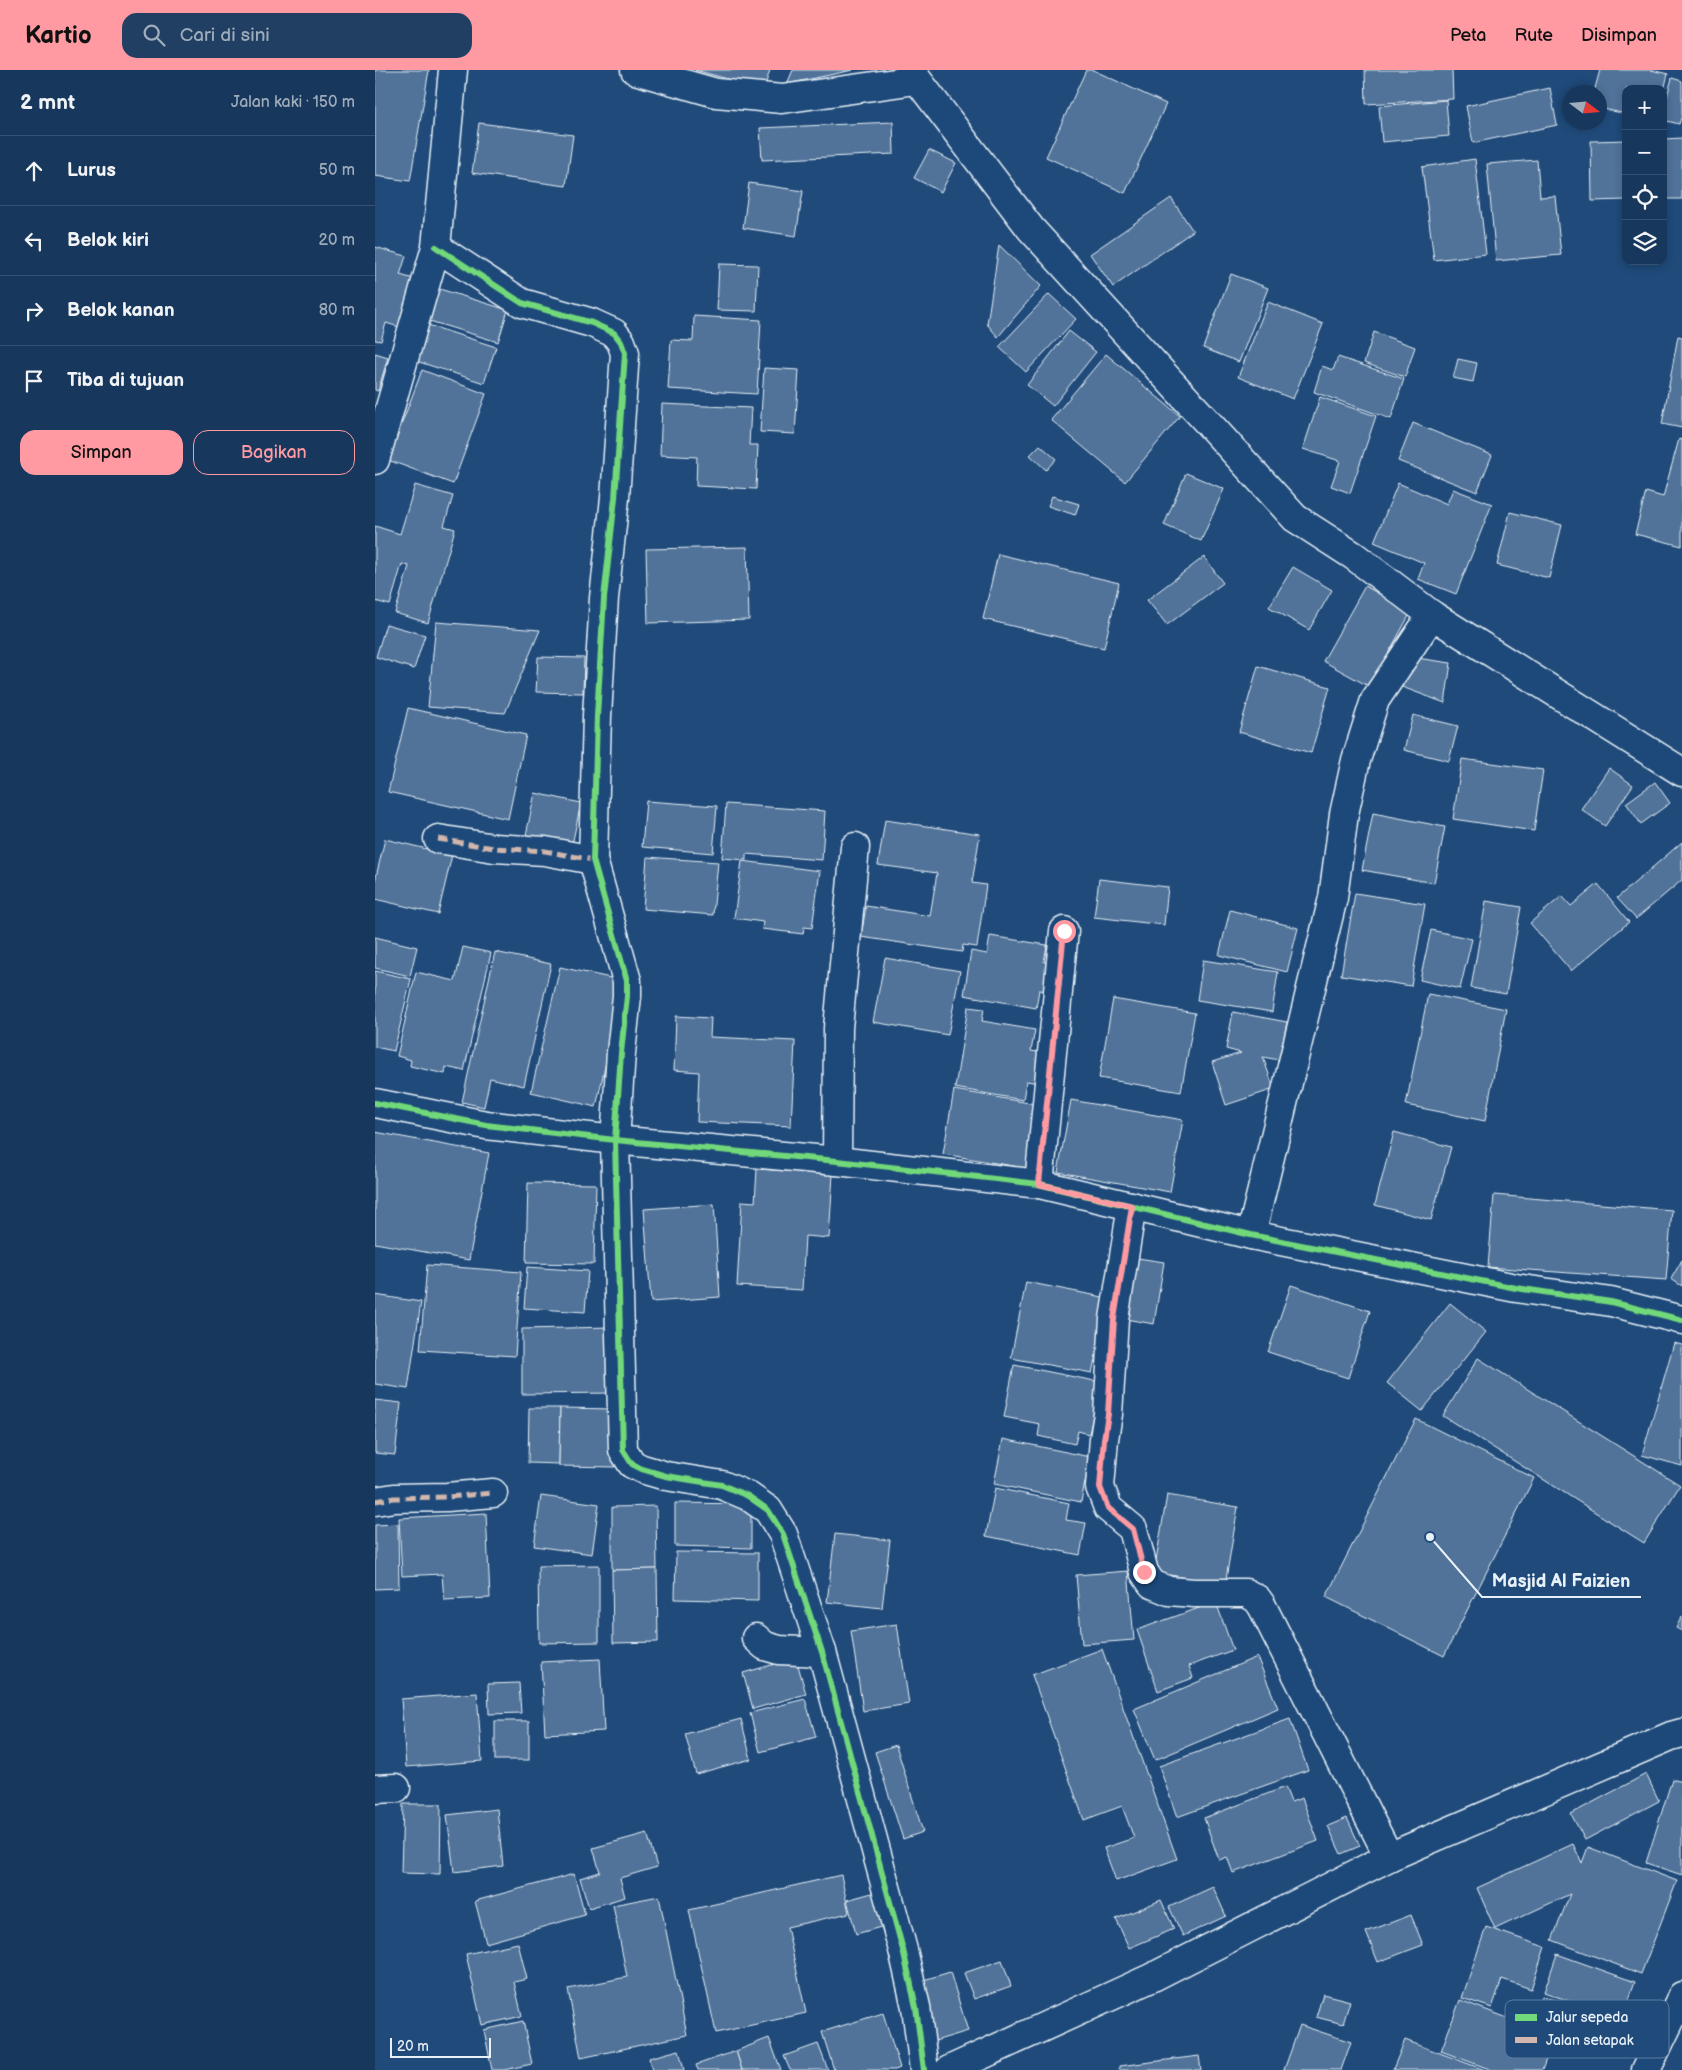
<!DOCTYPE html>
<html lang="id">
<head>
<meta charset="utf-8">
<style>
	:root { --surface:#17385c; --page:#203f62; --text:#f1f3f6; --muted:#9eacbb; --line:#365272; --accent:#ff9aa2 }
	body { margin:0; font-family:"Balsamiq Sans",sans-serif; background:var(--page); color:var(--text) }
	.controls { position:absolute; right:15px; top:15px; display:grid; overflow:hidden; border-radius:10px; box-shadow:0 2px 8px #0003 }
	.controls button { width:45px; height:45px; display:grid; place-items:center; padding:0; border:0; border-bottom:1px solid var(--line); background:var(--surface); color:var(--text); font:25px sans-serif }
	.compass { position:absolute; left:1187px; top:15px; width:45px; height:45px; border-radius:50%; background:var(--surface); box-shadow:0 2px 8px #0003; rotate:106deg }
	.scale { position:absolute; left:15px; bottom:12px; width:101px; box-sizing:border-box; padding-left:5px; border:2px solid #e8f1f8; border-top:0; font-size:14px; line-height:18px; white-space:nowrap; color:#e8f1f8; -webkit-text-stroke:4px #1f4a7a; paint-order:stroke }
	.stop { position:absolute; width:15px; height:15px; margin:-11px; border:4px solid #ff9aa2; border-radius:50%; background:#fff }
	.stop.end { background:#ff9aa2; border-color:#fff; box-shadow:0 1px 5px #0008 }
	.list { margin:0; padding:0; list-style:none }
	h2 { display:flex; justify-content:space-between; align-items:center; height:65px; margin:0; padding:0 20px; font-size:21px }
	h2 small { font-size:16px; font-weight:400; color:var(--muted) }
	.list li { display:grid; grid-template-columns:32px 1fr auto; gap:15px; align-items:center; box-sizing:border-box; height:70px; padding:0 20px; border-top:1px solid var(--line) }
	.list b { display:block; font-size:19px; white-space:nowrap }
	.list em { font-size:16px; font-style:normal; color:var(--muted) }
	.actions { display:flex; gap:10px; padding:15px 20px }
	.actions a { flex:1; padding:11px 0; border:1px solid var(--accent); border-radius:15px; text-align:center; font-size:18px; color:var(--accent) }
	.actions .main { background:var(--accent); color:#111 }
	.icon { flex:none; width:28px; height:28px; fill:none; stroke:currentColor; stroke-width:2; stroke-linecap:round; stroke-linejoin:round }
	.map { position:relative; flex:none; width:1307px; height:2000px; overflow:hidden }
	header { display:flex; align-items:center; gap:30px; box-sizing:border-box; height:70px; padding:0 25px; background:var(--accent); color:#111 }
	header strong { font-size:24px }
	nav { display:flex; gap:28px; margin-inline-start:auto; font-size:18px }
	.search { width:350px; height:45px; background:var(--page); display:flex; align-items:center; gap:12px; box-sizing:border-box; padding:0 18px; border-radius:15px; color:var(--muted); font-size:19px }
	main { display:flex }
	aside { flex:1; background:var(--surface) }
	.map>svg:first-child { display:block }
	.building { fill:#517399; stroke:#e8f1f8 }
	.lines { fill:none; stroke-linecap:round; stroke-linejoin:round }
	.minor-casing { stroke:#e8f1f8; stroke-width:31 }
	.tertiary-casing { stroke:#e8f1f8; stroke-width:31 }
	.secondary-casing { stroke:#e8f1f8; stroke-width:31 }
	.trunk-casing { stroke:#e8f1f8; stroke-width:31 }
	.minor { stroke:#1f4a7a; stroke-width:28 }
	.tertiary { stroke:#1f4a7a; stroke-width:28 }
	.secondary { stroke:#1f4a7a; stroke-width:28 }
	.trunk { stroke:#1f4a7a; stroke-width:28 }
	.quiet { stroke:#d1b7ad; stroke-width:5; stroke-dasharray:10 5; stroke-linecap:butt }
	.cycleway-casing { stroke:#1f4a7a; stroke-width:9 }
	.cycleway { stroke:#71d979; stroke-width:6 }
	.route { stroke:#ff9aa2; stroke-width:6 }
	.key { fill:#1f4a7a; stroke:#5b7ca0; stroke-width:1 }
	.key-label { font-size:14px; fill:#e8f1f8 }
	.leader { fill:none; stroke:#e8f1f8; stroke-width:2 }
	.callout-dot { fill:#e8f1f8; stroke:#1f4a7a; stroke-width:2 }
	.callout-label { font-size:18px; text-anchor:middle; font-weight:bold; fill:#e8f1f8; stroke:#1f4a7a; stroke-width:4; stroke-linejoin:round; paint-order:stroke }
</style>
</head>
<body>
<header>
<strong>Kartio</strong>
<div class="search"><svg class="icon" aria-label="search" viewBox="0 0 24 24"><circle cx="10" cy="10" r="6"/><path d="M15 15l6 6"/></svg>Cari di sini</div>
<nav><a>Peta</a><a>Rute</a><a>Disimpan</a></nav>
</header>
<main>
<aside>
<h2>2 mnt<small>Jalan kaki · 150 m</small></h2>
<ul class="list">
<li><svg class="icon" aria-label="ahead" viewBox="0 0 24 24"><path d="M12 20V5M6 11l6-6 6 6"/></svg><div><b>Lurus</b></div><em>50 m</em></li>
<li><svg class="icon" aria-label="left" viewBox="0 0 24 24"><path d="M17 20v-9H6M10 6l-5 5 5 5"/></svg><div><b>Belok kiri</b></div><em>20 m</em></li>
<li><svg class="icon" aria-label="right" viewBox="0 0 24 24"><path d="M7 20v-9h11M14 6l5 5-5 5"/></svg><div><b>Belok kanan</b></div><em>80 m</em></li>
<li><svg class="icon" aria-label="arrive" viewBox="0 0 24 24"><path d="M6 21V4h12l-3 4 3 4H6"/></svg><div><b>Tiba di tujuan</b></div></li>
</ul>
<div class="actions"><a class="main">Simpan</a><a>Bagikan</a></div>
</aside>
<div class="map">
<svg width="1307" height="2000" viewBox="0 0 1307 2000">
	<rect width="100%" height="100%" fill="#1f4a7a"/>
	<filter id="ink" filterUnits="userSpaceOnUse"><feTurbulence type="fractalNoise" baseFrequency=".02" numOctaves="2"/><feDisplacementMap in="SourceGraphic" scale="10" xChannelSelector="R" yChannelSelector="G"/><feConvolveMatrix kernelMatrix="1 2 1 2 8 2 1 2 1" color-interpolation-filters="sRGB"/></filter>
	<g filter="url(#ink)">
		<!-- building -->
		<g class="building">
			<polygon points="0,0 54,0 35,111 0,106"/>
			<polygon points="320,0 395,0 389,19"/>
			<polygon points="418,0 478,0 412,14"/>
			<polygon points="711,0 718,0 791,34 750,123 671,87"/>
			<polygon points="990,0 1077,0 1078,29 991,34"/>
			<polygon points="1225,0 1276,0 1293,4 1288,24 1288,19 1251,19 1251,44 1224,38 1224,22 1219,22"/>
			<polygon points="1297,8 1307,11 1307,45 1304,54 1288,50 1288,41"/>
			<polygon points="1175,18 1182,55 1098,73 1091,36"/>
			<polygon points="1071,30 1074,66 1007,72 1004,36"/>
			<polygon points="518,52 519,84 387,90 385,58"/>
			<polygon points="104,53 198,65 191,116 97,103"/>
			<polygon points="1307,68 1307,129 1288,129 1288,69"/>
			<polygon points="1251,70 1251,130 1217,131 1216,71"/>
			<polygon points="554,80 581,93 566,122 539,108"/>
			<polygon points="1100,89 1111,184 1059,190 1047,97"/>
			<polygon points="1162,90 1165,127 1180,126 1186,185 1121,191 1112,94"/>
			<polygon points="374,113 428,121 421,166 368,158"/>
			<polygon points="796,128 818,161 738,217 715,184"/>
			<polygon points="624,175 666,216 623,267 612,254"/>
			<polygon points="0,177 31,186 25,205 39,209 24,257 11,253 6,271 0,270"/>
			<polygon points="344,194 383,195 381,241 342,240"/>
			<polygon points="856,204 893,218 864,292 828,278"/>
			<polygon points="58,217 133,240 123,272 48,249"/>
			<polygon points="674,224 701,249 651,302 624,277"/>
			<polygon points="893,232 948,254 918,329 863,307"/>
			<polygon points="319,246 386,250 382,324 293,319 296,270 318,271"/>
			<polygon points="47,253 121,277 109,313 35,289"/>
			<polygon points="694,261 721,282 678,336 652,315"/>
			<polygon points="999,262 1040,277 1030,307 989,293"/>
			<polygon points="1303,266 1307,267 1307,358 1287,354"/>
			<polygon points="0,283 13,287 3,321 0,320"/>
			<polygon points="731,284 805,346 750,412 676,350"/>
			<polygon points="963,287 1029,309 1016,349 939,322 947,296 958,300"/>
			<polygon points="1083,289 1102,293 1098,312 1078,308"/>
			<polygon points="389,298 424,300 420,364 385,362"/>
			<polygon points="47,300 111,324 78,414 13,390"/>
			<polygon points="945,327 1001,346 975,423 956,416 965,391 928,379"/>
			<polygon points="287,334 376,338 374,375 383,375 381,419 321,416 322,387 285,385"/>
			<polygon points="1038,353 1117,385 1102,422 1023,391"/>
			<polygon points="1304,369 1307,370 1307,476 1260,464 1271,422 1288,427"/>
			<polygon points="665,375 681,389 671,400 655,385"/>
			<polygon points="811,403 849,419 826,471 789,455"/>
			<polygon points="1023,413 1072,434 1078,419 1117,434 1081,524 1043,509 1049,493 999,472"/>
			<polygon points="40,415 78,426 69,456 80,459 53,553 20,543 34,496 27,494 15,535 0,531 0,456 25,464"/>
			<polygon points="677,426 704,434 700,445 673,436"/>
			<polygon points="1135,442 1187,455 1174,508 1122,495"/>
			<polygon points="372,477 374,550 273,553 271,479"/>
			<polygon points="623,484 744,513 729,578 608,549"/>
			<polygon points="829,487 848,513 792,555 772,530"/>
			<polygon points="918,497 957,520 934,560 894,537"/>
			<polygon points="990,516 1036,542 995,617 948,591"/>
			<polygon points="61,552 165,560 130,643 53,637"/>
			<polygon points="11,554 50,565 39,599 1,587"/>
			<polygon points="163,587 209,588 208,623 161,622"/>
			<polygon points="1035,587 1076,593 1070,633 1027,617"/>
			<polygon points="883,596 955,617 936,683 864,662"/>
			<polygon points="33,638 151,665 133,749 13,722"/>
			<polygon points="1038,645 1083,656 1074,691 1029,680"/>
			<polygon points="1087,689 1168,700 1159,761 1078,749"/>
			<polygon points="1234,698 1258,715 1230,756 1206,739"/>
			<polygon points="1280,712 1295,733 1266,754 1251,733"/>
			<polygon points="160,723 206,733 197,775 151,765"/>
			<polygon points="271,731 342,736 338,783 267,777"/>
			<polygon points="351,734 450,741 447,790 371,784 371,790 347,788"/>
			<polygon points="998,743 1070,757 1059,813 987,800"/>
			<polygon points="510,750 605,764 597,813 611,815 602,877 588,875 587,882 486,867 491,836 555,846 562,803 503,795"/>
			<polygon points="10,769 77,785 63,844 0,829 0,811"/>
			<polygon points="1307,772 1307,810 1261,849 1242,828"/>
			<polygon points="272,787 343,792 338,845 268,839"/>
			<polygon points="367,791 445,801 437,858 429,857 428,864 387,859 388,852 359,848"/>
			<polygon points="724,809 793,817 789,855 719,847"/>
			<polygon points="1223,814 1254,852 1196,901 1155,853 1187,826 1196,836"/>
			<polygon points="980,823 1050,834 1036,916 966,905"/>
			<polygon points="1111,831 1146,837 1131,924 1096,918"/>
			<polygon points="855,840 923,858 912,902 844,885"/>
			<polygon points="1056,860 1097,869 1085,919 1045,910"/>
			<polygon points="615,866 672,875 669,892 677,894 673,921 664,920 661,938 589,925 596,881 612,884"/>
			<polygon points="0,867 42,877 35,906 0,898"/>
			<polygon points="88,877 116,883 89,1001 71,997 70,1004 35,996 36,990 22,986 41,902 80,911"/>
			<polygon points="120,882 176,894 149,1016 115,1008 109,1037 87,1032"/>
			<polygon points="510,888 585,901 573,965 498,952"/>
			<polygon points="828,890 903,902 897,942 822,930"/>
			<polygon points="185,897 249,911 221,1037 156,1022"/>
			<polygon points="0,901 36,909 19,981 0,977"/>
			<polygon points="1053,924 1131,939 1110,1051 1031,1035"/>
			<polygon points="738,929 820,943 806,1022 724,1008"/>
			<polygon points="593,937 609,939 607,951 660,960 656,981 669,983 664,1013 651,1011 648,1030 580,1018"/>
			<polygon points="858,942 912,952 904,990 888,987 899,1019 851,1035 837,992 866,983 851,979"/>
			<polygon points="301,946 336,948 335,967 420,971 416,1056 322,1052 324,1002 299,1000"/>
			<polygon points="579,1020 666,1035 656,1099 568,1084"/>
			<polygon points="696,1030 808,1050 795,1122 683,1102"/>
			<polygon points="0,1062 114,1083 94,1190 0,1173"/>
			<polygon points="1019,1062 1076,1077 1056,1150 1000,1135"/>
			<polygon points="382,1099 458,1104 454,1168 430,1166 427,1220 362,1216 367,1131 380,1132"/>
			<polygon points="153,1113 221,1114 219,1194 151,1193"/>
			<polygon points="1119,1125 1297,1140 1291,1210 1113,1197"/>
			<polygon points="339,1134 345,1227 276,1232 269,1139"/>
			<polygon points="756,1187 789,1192 779,1254 745,1248"/>
			<polygon points="1307,1190 1307,1216 1296,1209"/>
			<polygon points="52,1195 146,1202 140,1286 45,1280"/>
			<polygon points="152,1197 213,1201 210,1242 149,1238"/>
			<polygon points="651,1212 733,1228 717,1303 636,1288"/>
			<polygon points="916,1215 995,1241 973,1308 893,1282"/>
			<polygon points="0,1225 46,1232 33,1319 0,1314"/>
			<polygon points="1075,1233 1111,1262 1047,1341 1012,1313"/>
			<polygon points="237,1257 238,1323 147,1324 147,1259"/>
			<polygon points="1299,1273 1307,1275 1307,1396 1267,1385"/>
			<polygon points="1103,1288 1305,1415 1269,1473 1068,1346"/>
			<polygon points="639,1295 725,1312 714,1364 703,1361 700,1374 663,1366 665,1354 629,1347"/>
			<polygon points="0,1330 26,1333 20,1385 0,1383"/>
			<polygon points="154,1338 185,1338 184,1394 153,1393"/>
			<polygon points="185,1338 242,1339 240,1397 184,1396"/>
			<polygon points="1041,1349 1159,1408 1069,1586 951,1527"/>
			<polygon points="628,1369 715,1387 706,1432 619,1414"/>
			<polygon points="620,1418 694,1433 691,1450 711,1453 705,1485 611,1466"/>
			<polygon points="792,1425 863,1437 850,1515 779,1502"/>
			<polygon points="166,1426 224,1434 217,1484 159,1476"/>
			<polygon points="300,1433 376,1434 376,1478 300,1476"/>
			<polygon points="281,1436 282,1499 237,1500 237,1437"/>
			<polygon points="111,1443 115,1528 69,1530 67,1504 27,1506 24,1448"/>
			<polygon points="23,1454 24,1518 0,1519 0,1455"/>
			<polygon points="460,1464 515,1470 507,1538 452,1532"/>
			<polygon points="301,1482 383,1483 383,1531 300,1529"/>
			<polygon points="224,1495 224,1572 164,1573 163,1496"/>
			<polygon points="282,1499 283,1572 238,1573 237,1500"/>
			<polygon points="753,1501 759,1570 707,1574 701,1505"/>
			<polygon points="841,1532 858,1580 814,1596 818,1608 783,1621 762,1560"/>
			<polygon points="1307,1546 1307,1561 1301,1558"/>
			<polygon points="522,1554 534,1634 488,1641 476,1561"/>
			<polygon points="727,1579 802,1789 741,1811 729,1778 759,1768 747,1736 709,1750 657,1605"/>
			<polygon points="882,1587 903,1638 780,1690 759,1639"/>
			<polygon points="421,1588 431,1624 378,1639 368,1603"/>
			<polygon points="225,1589 229,1661 170,1664 166,1592"/>
			<polygon points="144,1613 146,1643 114,1644 113,1614"/>
			<polygon points="102,1623 107,1691 31,1697 26,1629"/>
			<polygon points="430,1629 441,1667 385,1682 375,1643"/>
			<polygon points="366,1649 376,1689 321,1704 310,1664"/>
			<polygon points="915,1649 933,1700 802,1747 784,1696"/>
			<rect x="120" y="1651" width="34" height="39"/>
			<polygon points="521,1675 548,1762 528,1769 500,1682"/>
			<polygon points="1271,1704 1284,1731 1210,1770 1196,1744"/>
			<polygon points="1297,1709 1307,1712 1307,1805 1271,1793"/>
			<polygon points="910,1717 916,1732 927,1728 943,1771 858,1803 852,1787 844,1790 829,1748"/>
			<polygon points="28,1734 66,1734 65,1804 26,1803"/>
			<polygon points="122,1739 128,1796 79,1802 72,1745"/>
			<polygon points="972,1748 985,1776 966,1784 953,1756"/>
			<polygon points="272,1763 282,1797 245,1808 250,1827 214,1838 205,1808 225,1802 218,1778"/>
			<polygon points="1198,1774 1207,1793 1213,1777 1302,1811 1266,1904 1177,1870 1195,1824 1120,1859 1102,1818"/>
			<polygon points="199,1804 210,1845 111,1873 100,1831"/>
			<polygon points="466,1805 474,1843 412,1857 431,1943 341,1963 314,1840"/>
			<polygon points="838,1817 851,1846 808,1866 794,1837"/>
			<polygon points="504,1821 513,1855 481,1864 472,1830"/>
			<polygon points="284,1826 312,1965 206,1988 193,1919 252,1907 238,1835"/>
			<polygon points="786,1830 799,1859 754,1878 741,1849"/>
			<polygon points="1036,1845 1048,1875 1003,1892 991,1862"/>
			<polygon points="1111,1857 1170,1877 1156,1919 1127,1909 1117,1938 1087,1928"/>
			<polygon points="143,1873 152,1909 139,1912 147,1946 107,1955 91,1884"/>
			<polygon points="1182,1884 1260,1912 1247,1950 1169,1922"/>
			<polygon points="627,1890 636,1916 599,1929 589,1903"/>
			<polygon points="575,1902 593,1961 560,1971 542,1912"/>
			<polygon points="948,1924 975,1931 968,1954 941,1947"/>
			<polygon points="1167,1926 1246,1953 1239,1973 1160,1946"/>
			<polygon points="1085,1930 1180,1966 1167,2000 1117,2000 1066,1981"/>
			<polygon points="508,1943 525,1998 520,2000 459,2000 447,1962"/>
			<polygon points="148,1951 157,1994 129,2000 117,2000 109,1960"/>
			<polygon points="925,1955 976,1972 966,2000 909,2000"/>
			<polygon points="394,1968 406,2000 367,2000 361,1981"/>
			<polygon points="1030,1970 1110,2000 1021,2000 1018,1999"/>
			<polygon points="443,1974 453,2000 415,2000 409,1986"/>
			<polygon points="304,1980 309,2000 277,2000 274,1988"/>
			<polygon points="361,1981 367,2000 323,2000 321,1995"/>
			<polygon points="824,1986 826,2000 744,2000 744,1996"/>
		</g>
		<g class="lines">
			<!-- minor casing -->
			<g class="minor-casing">
				<g id="minor">
					<polyline points="260,0 341,23 407,29 541,10"/>
					<polyline points="61,177 147,233 217,253 239,263 246,272 250,283 240,428 229,528 222,646 218,790 252,911 252,926 246,983 240,1070 248,1380 257,1394 267,1399 291,1406 347,1415 373,1426 393,1440 408,1464 447,1582 528,1880 541,1937 549,2000"/>
					<polyline points="0,390 61,177 78,0"/>
					<polyline points="63,769 119,778 170,781 218,790"/>
					<polyline points="0,1033 111,1055 240,1070 462,1091 664,1114 876,1165 1141,1218 1236,1232 1307,1250"/>
					<polyline points="462,1091 463,958 480,777"/>
					<polyline points="664,1114 689,861"/>
					<polyline points="757,1136 739,1249 733,1344 729,1369 725,1417 733,1438 758,1459 769,1502 777,1514 794,1521 819,1523 871,1523 882,1529 887,1536 1014,1787"/>
					<polyline points="876,1165 958,828 969,744 981,690 1000,630 1057,545"/>
					<polyline points="0,1431 19,1428 72,1427 118,1423"/>
					<polyline points="381,1568 390,1576 404,1580 447,1582"/>
					<polyline points="0,1719 21,1718"/>
				</g>
			</g>
			<!-- tertiary casing -->
			<g class="tertiary-casing">
				<polyline id="tertiary" points="535,0 656,159 920,448 979,486 1057,545 1307,702"/>
			</g>
			<!-- secondary casing -->
			<g class="secondary-casing">
				<polyline id="secondary" points="574,2000 776,1908 1014,1787 1296,1666 1307,1663"/>
			</g>
			<!-- trunk casing -->
			<g class="trunk-casing">
				<polyline id="trunk" points="1271,2000 1307,1926"/>
			</g>
			<!-- minor -->
			<use href="#minor" class="minor"/>
			<!-- tertiary -->
			<use href="#tertiary" class="tertiary"/>
			<!-- secondary -->
			<use href="#secondary" class="secondary"/>
			<!-- trunk -->
			<use href="#trunk" class="trunk"/>
			<!-- quiet -->
			<g class="quiet">
				<polyline points="63,769 119,778 170,781 218,790"/>
				<polyline points="0,1431 19,1428 72,1427 118,1423"/>
			</g>
			<!-- cycleway casing -->
			<g class="cycleway-casing">
				<g id="cycleway">
					<polyline points="61,177 147,233 217,253 239,263 246,272 250,283 240,428 229,528 222,646 218,790 252,911 252,926 246,983 240,1070 248,1380 257,1394 267,1399 291,1406 347,1415 373,1426 393,1440 408,1464 447,1582 528,1880 541,1937 549,2000"/>
					<polyline points="0,1033 111,1055 240,1070 462,1091 664,1114 876,1165 1141,1218 1236,1232 1307,1250"/>
				</g>
			</g>
			<!-- cycleway -->
			<use href="#cycleway" class="cycleway"/>
		</g>
	</g>
	<g class="lines" filter="url(#ink)">
		<!-- route -->
		<polyline class="route" points="689,861 664,1114 757,1136 739,1249 733,1344 729,1369 725,1417 733,1438 758,1459 769,1502"/>
	</g>
	<!-- legend -->
	<rect x="1130" y="1930" width="164" height="58" rx="8" class="key"/>
	<rect x="1140" y="1944" width="22" height="7" fill="#71d979"/>
	<rect x="1140" y="1967" width="22" height="6" fill="#d1b7ad"/>
	<g class="key-label">
		<text x="1171" y="1952">Jalur sepeda</text>
		<text x="1171" y="1975">Jalan setapak</text>
	</g>
	<!-- callouts -->
	<path class="leader" d="M1055 1467L1107 1527H1266"/>
	<circle class="callout-dot" cx="1055" cy="1467" r="5"/>
	<g class="callout-label">
		<text x="1186" y="1517">Masjid Al Faizien</text>
	</g>
</svg>
<div class="controls">
<button>+</button>
<button>−</button>
<button><svg class="icon" aria-label="locate" viewBox="0 0 24 24"><circle cx="12" cy="12" r="6"/><path d="M12 2v4M12 18v4M2 12h4M18 12h4"/></svg></button>
<button><svg class="icon" aria-label="layers" viewBox="0 0 24 24"><path d="M12 4l9 5-9 5-9-5zM3 14l9 5 9-5"/></svg></button>
</div>
<svg class="compass" viewBox="-18 -18 36 36"><path d="M0-13l5 13h-10z" fill="#e53935"/><path d="M0 13l5-13h-10z" fill="#9eacbb"/></svg>
<div class="scale">20 m</div>
<div class="stop" style="left:689px;top:861px"></div>
<div class="stop end" style="left:769px;top:1502px"></div>
</div>
</main>
</body>
</html>
